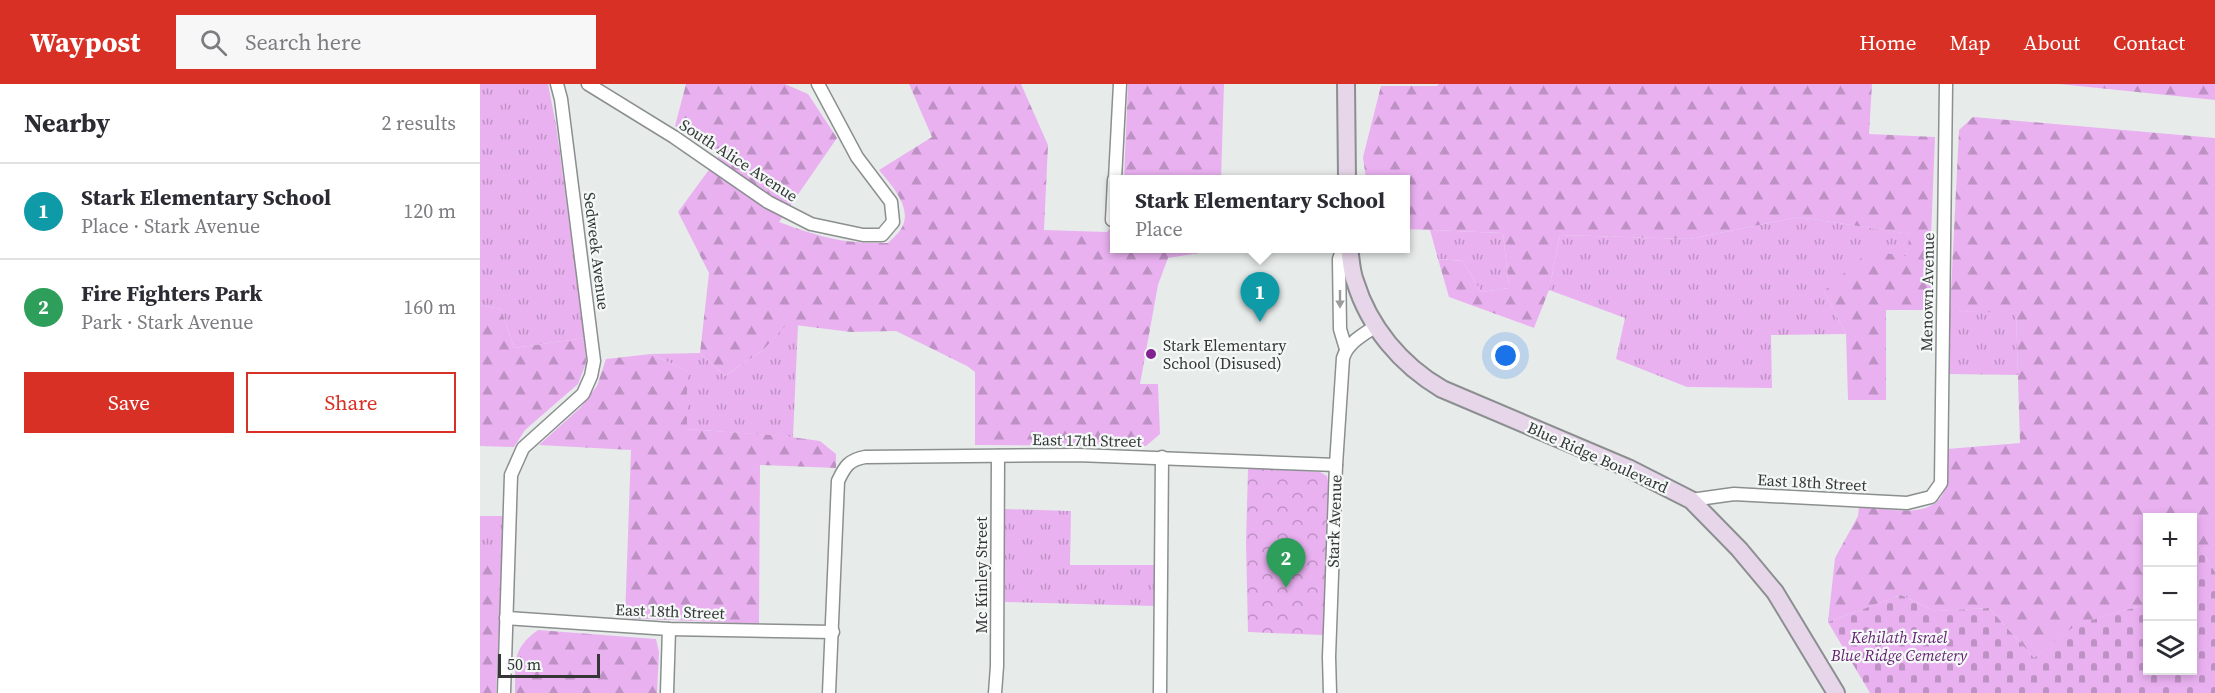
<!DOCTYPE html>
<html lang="en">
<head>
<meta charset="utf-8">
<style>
	:root { --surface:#fff; --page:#f7f7f7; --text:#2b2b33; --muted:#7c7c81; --line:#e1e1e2; --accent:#d93025 }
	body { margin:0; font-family:"Source Serif 4",serif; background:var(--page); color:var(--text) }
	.controls { position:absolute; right:18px; bottom:18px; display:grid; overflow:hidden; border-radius:0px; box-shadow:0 3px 9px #0003 }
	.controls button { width:54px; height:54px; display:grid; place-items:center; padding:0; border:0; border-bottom:2px solid var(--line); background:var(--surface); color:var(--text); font:30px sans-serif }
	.scale { position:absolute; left:18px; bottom:15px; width:102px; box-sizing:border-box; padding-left:6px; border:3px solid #353737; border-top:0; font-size:16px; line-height:21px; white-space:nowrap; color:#353737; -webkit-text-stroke:4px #f4f9f8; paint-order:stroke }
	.you { position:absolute; left:1026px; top:272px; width:21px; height:21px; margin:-15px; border:4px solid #fff; border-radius:50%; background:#1a73e8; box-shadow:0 0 0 9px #1a73e833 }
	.badge { display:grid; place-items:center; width:39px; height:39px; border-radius:50%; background:var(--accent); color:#fff; font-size:20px; font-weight:700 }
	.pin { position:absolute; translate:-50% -50px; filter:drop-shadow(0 2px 3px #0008) }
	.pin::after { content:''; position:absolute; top:32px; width:21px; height:18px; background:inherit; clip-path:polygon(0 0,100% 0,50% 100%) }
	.popup { position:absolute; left:630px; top:91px; width:300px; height:78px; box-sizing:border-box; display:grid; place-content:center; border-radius:0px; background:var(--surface); filter:drop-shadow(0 2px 4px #0005); font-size:20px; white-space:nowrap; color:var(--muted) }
	.popup b { font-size:22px; color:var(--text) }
	.popup::after { content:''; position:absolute; left:50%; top:100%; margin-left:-12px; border:12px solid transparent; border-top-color:var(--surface) }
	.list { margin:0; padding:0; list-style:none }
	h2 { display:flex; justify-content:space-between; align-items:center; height:78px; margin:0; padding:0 24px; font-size:26px }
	h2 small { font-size:20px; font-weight:400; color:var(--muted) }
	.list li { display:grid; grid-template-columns:39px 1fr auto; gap:18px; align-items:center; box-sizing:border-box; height:96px; padding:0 24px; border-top:2px solid var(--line) }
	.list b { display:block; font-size:22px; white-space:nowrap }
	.list p { margin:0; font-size:20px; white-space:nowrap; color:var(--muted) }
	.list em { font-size:20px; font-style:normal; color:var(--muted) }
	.actions { display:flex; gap:12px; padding:18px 24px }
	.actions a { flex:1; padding:14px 0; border:2px solid var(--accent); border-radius:0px; text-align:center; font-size:21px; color:var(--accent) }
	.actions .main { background:var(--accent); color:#fff }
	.icon { flex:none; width:33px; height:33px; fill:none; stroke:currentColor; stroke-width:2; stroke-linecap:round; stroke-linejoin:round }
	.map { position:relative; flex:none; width:1735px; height:609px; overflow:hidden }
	header { display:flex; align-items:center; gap:36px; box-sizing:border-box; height:84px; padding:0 30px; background:var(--accent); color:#fff }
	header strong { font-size:28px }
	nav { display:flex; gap:33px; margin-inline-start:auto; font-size:21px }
	.search { width:420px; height:54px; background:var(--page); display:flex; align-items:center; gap:15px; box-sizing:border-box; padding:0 21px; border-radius:0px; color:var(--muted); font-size:22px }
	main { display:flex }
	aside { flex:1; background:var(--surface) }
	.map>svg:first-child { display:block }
	.grass { fill:url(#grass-tufts) }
	.forest { fill:url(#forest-firs) }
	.cemetery { fill:url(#cemetery-stones) }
	.park { fill:url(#park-crowns) }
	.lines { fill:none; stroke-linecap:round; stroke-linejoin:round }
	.street-casing { stroke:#8b8f8f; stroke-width:15 }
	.secondary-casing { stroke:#8b8f8f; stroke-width:20 }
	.street { stroke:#fff; stroke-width:12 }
	.secondary { stroke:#e7d6e9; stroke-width:16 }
	.oneway { fill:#9a9b9b }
	.poi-dot { fill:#82248f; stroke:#f4f9f8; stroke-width:2 }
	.labels { text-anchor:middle; stroke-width:4.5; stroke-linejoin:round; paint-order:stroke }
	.street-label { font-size:16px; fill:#353737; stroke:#f4f9f8 }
	.poi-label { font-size:16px; fill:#353737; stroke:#f4f9f8; text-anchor:start }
	.park-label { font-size:16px; font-style:italic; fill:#641f6f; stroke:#f4f9f8 }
</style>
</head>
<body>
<header>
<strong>Waypost</strong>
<div class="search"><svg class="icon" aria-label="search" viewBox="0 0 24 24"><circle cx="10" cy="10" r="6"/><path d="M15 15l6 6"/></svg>Search here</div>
<nav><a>Home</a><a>Map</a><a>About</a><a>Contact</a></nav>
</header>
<main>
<aside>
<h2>Nearby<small>2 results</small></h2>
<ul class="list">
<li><span class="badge" style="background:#0f9aa8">1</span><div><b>Stark Elementary School</b><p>Place · Stark Avenue</p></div><em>120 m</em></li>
<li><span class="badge" style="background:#2e9e5b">2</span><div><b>Fire Fighters Park</b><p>Park · Stark Avenue</p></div><em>160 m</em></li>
</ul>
<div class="actions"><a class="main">Save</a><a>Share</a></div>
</aside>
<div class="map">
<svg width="1735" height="609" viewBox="0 0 1735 609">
	<defs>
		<pattern id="grass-tufts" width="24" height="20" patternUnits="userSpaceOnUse" patternTransform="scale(1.5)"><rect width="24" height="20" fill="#eab1f1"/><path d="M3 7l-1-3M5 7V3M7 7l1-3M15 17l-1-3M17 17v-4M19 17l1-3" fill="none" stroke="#be91c4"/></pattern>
		<pattern id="forest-firs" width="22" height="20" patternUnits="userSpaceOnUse" patternTransform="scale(1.5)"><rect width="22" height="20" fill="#eab1f1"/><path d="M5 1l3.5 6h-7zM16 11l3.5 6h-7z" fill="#be91c4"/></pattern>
		<pattern id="cemetery-stones" width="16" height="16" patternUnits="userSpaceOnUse" patternTransform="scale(1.5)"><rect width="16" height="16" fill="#eab1f1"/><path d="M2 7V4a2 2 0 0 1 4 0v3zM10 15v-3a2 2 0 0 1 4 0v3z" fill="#be91c4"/></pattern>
		<pattern id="park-crowns" width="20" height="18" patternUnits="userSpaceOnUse" patternTransform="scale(1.5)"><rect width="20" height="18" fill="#eab1f1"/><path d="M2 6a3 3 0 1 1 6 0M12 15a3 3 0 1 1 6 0" fill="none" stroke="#be91c4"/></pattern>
	</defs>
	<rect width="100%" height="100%" fill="#e7eceb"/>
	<!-- grass -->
	<g class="grass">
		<polygon points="0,0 68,0 76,41 105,254 34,264 21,225 0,221"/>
		<polygon points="1319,133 1431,150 1426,172 1344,207 1366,250 1291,251 1292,304 1207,303 1136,275 1145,234 1069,206 1080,151 1210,155"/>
		<polygon points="950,146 1023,149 1029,204 1001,208 983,177 958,175"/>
		<polygon points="1470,227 1536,228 1538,291 1468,290"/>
		<polygon points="307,239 318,241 313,353 207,345 207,287 171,270 220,269 245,292 283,266"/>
		<polygon points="525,425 591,427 590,481 674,481 674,522 525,518"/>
		<polygon points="0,432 25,432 22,481 0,481"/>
	</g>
	<!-- forest -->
	<g class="forest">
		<path d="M206,0H305L328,10L357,54L299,138C340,153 363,160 408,159C412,155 418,150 421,145C434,124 411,101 399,86L452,53L429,0H541L568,61L564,146L627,148L634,139V164L732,165L731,167L688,174L678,201L660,300H678L680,350L666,362L495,361V288L487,282L416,247L371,248L307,240L283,266L245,292L220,269L229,189L198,128L239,72L195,42Z"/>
		<polygon points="648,0 744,0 741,95 644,95"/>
		<polygon points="959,0 1392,0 1389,50 1455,53 1451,153 1452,226 1406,226 1406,316 1368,316 1366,250 1344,207 1389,167 1426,172 1430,150 1319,133 1210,155 1080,151 1069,206 1054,244 969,213 958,175 983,177 1001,208 1029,204 1023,149 926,145 926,95 886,95 883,73 901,2 957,2"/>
		<polygon points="1579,0 1735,0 1735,16"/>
		<path d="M1493,33L1735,54V488L1713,452L1712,434H1668L1667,521L1641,527L1597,541L1554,574L1509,524L1455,527L1421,511L1348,538L1355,474L1378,432L1379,422C1403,424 1454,437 1464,407C1468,394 1467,378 1467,365L1540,359L1536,229L1470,227L1479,46Z"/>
		<polygon points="0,221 21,225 34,264 105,254 106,279 98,300 45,346 34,363 0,362"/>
		<polygon points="171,270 207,287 207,345 304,352 340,357 356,370 356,384 280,381 279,540 145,534 151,366 59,361 100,324 117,302 126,275"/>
		<polygon points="0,481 22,481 16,609 0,609"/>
		<path d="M58,546L176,555L179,568L177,609H35C36,579 31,565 58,546Z"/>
	</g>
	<!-- cemetery -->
	<polygon class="cemetery" points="1713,452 1735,488 1735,609 1390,609 1348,538 1421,511 1455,527 1509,524 1554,574 1596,541 1641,527 1667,521 1668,586 1712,586"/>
	<!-- park -->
	<polygon class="park" points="768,384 840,388 847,392 849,402 843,551 768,548 766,459"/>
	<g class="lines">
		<!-- street casing -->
		<g class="street-casing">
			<g id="street">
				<polyline points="108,0 194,53 288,118 331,140 383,151 402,151 413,138 411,118 377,73 338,0"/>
				<polyline points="635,95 640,0"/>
				<polyline points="632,136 634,96"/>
				<polyline points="863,164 859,175 860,245 866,265"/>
				<polyline points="1211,416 1254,410 1427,419 1451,413 1461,399 1466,0"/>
				<polyline points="26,534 189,545 353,548"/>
				<polyline points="24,609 31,391 43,364 103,310 111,292 114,277 81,15 77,0"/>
				<polyline points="187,609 189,545"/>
				<path d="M349,609L358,397C365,382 369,376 385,373L597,371L856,381"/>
				<polyline points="515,609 517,582 518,372"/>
				<polyline points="680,609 682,373"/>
				<path d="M850,609L849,573L856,381L863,274C868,258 883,251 896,242"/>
			</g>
		</g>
		<!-- secondary casing -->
		<g class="secondary-casing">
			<g id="secondary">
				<polyline points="866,0 867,95"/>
				<path d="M869,164C871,175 871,187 875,197C889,243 921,281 962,305L1148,384L1211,416L1259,465L1295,508L1356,609"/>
			</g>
		</g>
		<!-- street -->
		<use href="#street" class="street"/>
		<!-- secondary -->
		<use href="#secondary" class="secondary"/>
	</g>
	<!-- one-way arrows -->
	<defs><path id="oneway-solid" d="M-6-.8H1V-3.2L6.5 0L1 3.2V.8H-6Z" transform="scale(1.5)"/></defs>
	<use class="oneway" href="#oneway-solid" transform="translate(860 215) rotate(90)"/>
	<!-- markers -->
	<circle class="poi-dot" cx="671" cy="270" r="6"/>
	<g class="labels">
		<!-- street labels -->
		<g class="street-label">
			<text transform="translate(259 76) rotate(33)" y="6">South Alice Avenue</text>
			<text transform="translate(117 167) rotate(83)" y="6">Sedweek Avenue</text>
			<text transform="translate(1447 208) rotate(-89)" y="6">Menown Avenue</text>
			<text transform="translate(607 356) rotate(1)" y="6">East 17th Street</text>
			<text transform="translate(1118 373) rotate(24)" y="6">Blue Ridge Boulevard</text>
			<text transform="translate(1332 398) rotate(3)" y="6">East 18th Street</text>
			<text transform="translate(854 437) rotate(-88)" y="6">Stark Avenue</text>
			<text transform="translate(501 491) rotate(-90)" y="6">Mc Kinley Street</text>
			<text transform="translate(190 527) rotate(2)" y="6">East 18th Street</text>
		</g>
		<!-- poi labels -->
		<g class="poi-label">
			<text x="683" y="267">Stark Elementary<tspan x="683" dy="18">School (Disused)</tspan></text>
		</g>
		<!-- park labels -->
		<g class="park-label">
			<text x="1419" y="559">Kehilath Israel<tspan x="1419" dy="18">Blue Ridge Cemetery</tspan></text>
		</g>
	</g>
</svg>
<div class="controls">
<button>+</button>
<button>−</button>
<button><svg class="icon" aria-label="layers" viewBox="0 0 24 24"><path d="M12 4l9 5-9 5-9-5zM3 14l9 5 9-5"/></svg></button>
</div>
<div class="scale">50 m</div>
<div class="you"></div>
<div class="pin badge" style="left:780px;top:238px;background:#0f9aa8">1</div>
<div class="popup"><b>Stark Elementary School</b>Place</div>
<div class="pin badge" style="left:806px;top:504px;background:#2e9e5b">2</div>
</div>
</main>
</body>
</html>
